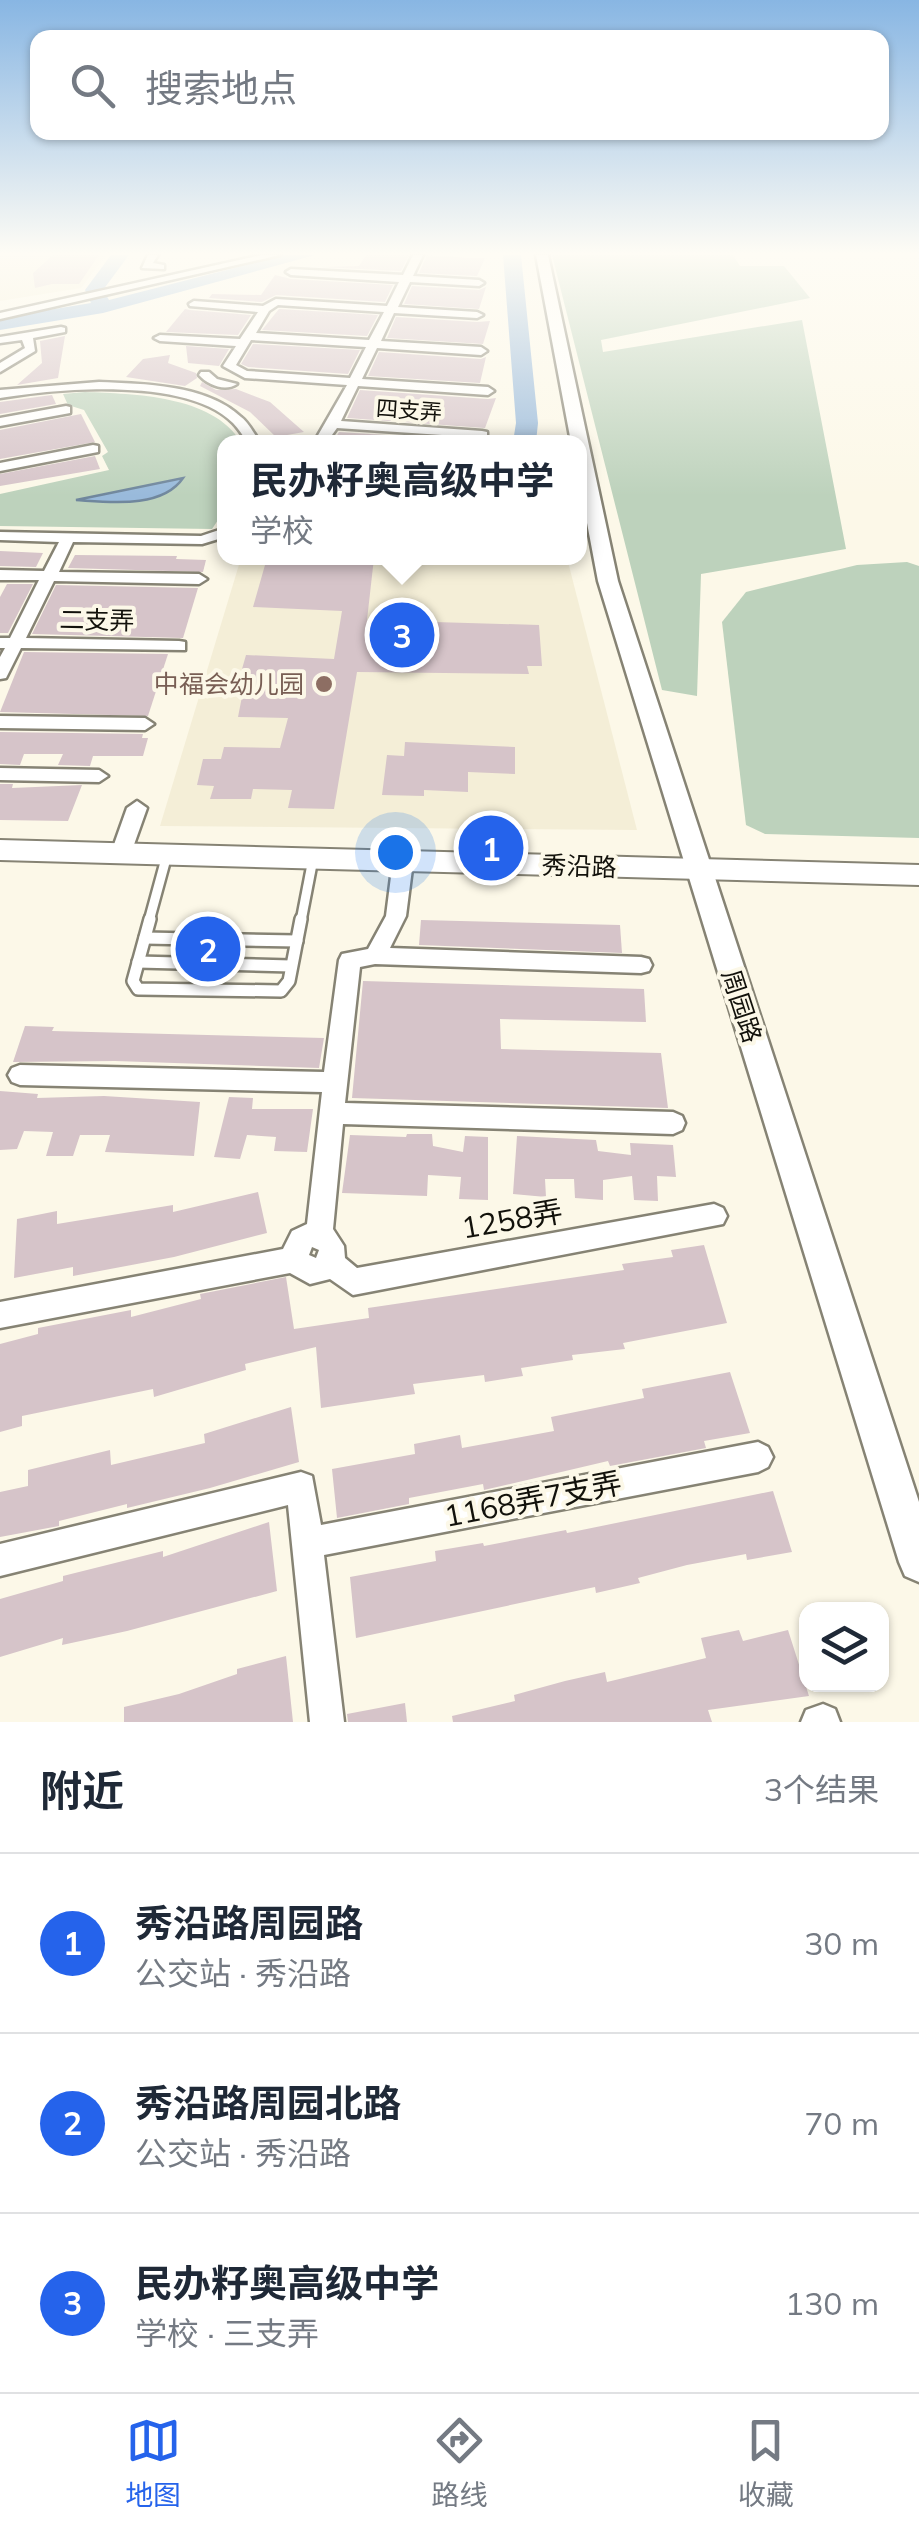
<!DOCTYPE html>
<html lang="zh">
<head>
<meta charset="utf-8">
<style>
	:root { --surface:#fff; --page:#f6f6f7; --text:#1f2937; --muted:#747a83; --line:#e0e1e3; --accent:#2563eb }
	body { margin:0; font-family:Mulish,"Noto Sans SC",sans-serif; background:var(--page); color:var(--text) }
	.controls { position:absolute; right:30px; bottom:30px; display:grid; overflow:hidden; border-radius:20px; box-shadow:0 2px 8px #0004 }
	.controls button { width:90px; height:90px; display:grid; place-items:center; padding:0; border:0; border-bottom:2px solid var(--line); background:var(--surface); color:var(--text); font:50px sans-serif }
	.you { position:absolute; left:395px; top:852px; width:35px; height:35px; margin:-25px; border:8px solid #fff; border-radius:50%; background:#1a73e8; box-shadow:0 0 0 15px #1a73e833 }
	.badge { display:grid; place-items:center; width:65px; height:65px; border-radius:50%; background:var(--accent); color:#fff; font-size:32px; font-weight:700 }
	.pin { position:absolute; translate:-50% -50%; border:5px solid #fff; box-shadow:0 2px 10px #0006 }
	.popup { position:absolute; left:217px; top:435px; width:370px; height:130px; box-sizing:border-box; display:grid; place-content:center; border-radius:20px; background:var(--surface); filter:drop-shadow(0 2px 8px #0005); font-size:32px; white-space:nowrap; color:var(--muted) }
	.popup b { font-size:38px; color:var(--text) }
	.popup::after { content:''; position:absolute; left:50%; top:100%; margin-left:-20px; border:20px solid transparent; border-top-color:var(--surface) }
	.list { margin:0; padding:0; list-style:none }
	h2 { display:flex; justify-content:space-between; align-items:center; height:130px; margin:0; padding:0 40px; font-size:42px }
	h2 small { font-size:32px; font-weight:400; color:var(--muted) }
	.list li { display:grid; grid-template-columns:65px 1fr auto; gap:30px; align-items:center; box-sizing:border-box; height:180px; padding:0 40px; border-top:2px solid var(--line) }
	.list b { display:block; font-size:38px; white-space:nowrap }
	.list p { margin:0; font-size:32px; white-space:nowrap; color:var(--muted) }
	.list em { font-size:32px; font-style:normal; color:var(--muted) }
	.icon { flex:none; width:55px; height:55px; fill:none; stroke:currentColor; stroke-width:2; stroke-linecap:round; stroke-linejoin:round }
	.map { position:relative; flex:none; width:919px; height:1722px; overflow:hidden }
	.search { position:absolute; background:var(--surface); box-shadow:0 2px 8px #0004; left:30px; right:30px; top:30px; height:110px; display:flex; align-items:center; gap:25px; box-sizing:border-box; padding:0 35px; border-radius:20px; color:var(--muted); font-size:38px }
	.sheet { height:670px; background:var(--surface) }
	nav { display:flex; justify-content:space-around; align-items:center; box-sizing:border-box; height:140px; border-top:2px solid var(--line); background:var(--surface); font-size:28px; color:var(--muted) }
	nav a { display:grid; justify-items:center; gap:5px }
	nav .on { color:var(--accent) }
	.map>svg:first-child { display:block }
	.built { fill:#f4eed7 }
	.green { fill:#bdd2bc }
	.water { fill:#99badb; stroke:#70879d; stroke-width:2.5 }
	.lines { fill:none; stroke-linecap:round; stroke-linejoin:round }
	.river { fill:#99badb; fill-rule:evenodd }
	.building { fill:#d6c4c9 }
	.service-far1-casing { stroke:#868374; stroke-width:14 }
	.service-casing { stroke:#868374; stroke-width:16 }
	.minor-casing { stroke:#868374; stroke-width:5 }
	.tertiary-casing { stroke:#868374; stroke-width:5 }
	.secondary-casing { stroke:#868374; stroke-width:4 }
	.service-far1 { stroke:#fff; stroke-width:9 }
	.service { stroke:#fff; stroke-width:11 }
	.minor { fill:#fff; fill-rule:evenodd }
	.tertiary { fill:#fff; fill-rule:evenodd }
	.secondary { fill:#fff; fill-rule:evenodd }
	.education-dot { fill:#8d6e63; stroke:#fcf8e8; stroke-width:4 }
	.labels { text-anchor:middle; stroke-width:8; stroke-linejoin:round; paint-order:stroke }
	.far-street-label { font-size:22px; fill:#12110b; stroke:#fcf8e8 }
	.street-label { font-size:25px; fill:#12110b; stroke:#fcf8e8 }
	.education-label { font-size:25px; fill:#785e54; stroke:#fcf8e8; text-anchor:end }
	.near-street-label { font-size:30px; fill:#12110b; stroke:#fcf8e8 }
</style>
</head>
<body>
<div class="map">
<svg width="919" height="1722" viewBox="0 0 919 1722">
	<rect width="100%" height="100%" fill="#fcf8e8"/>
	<!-- built -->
	<g class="built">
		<polygon points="0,255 106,255 81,288 0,301"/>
		<polygon points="241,558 567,558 637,830 160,826"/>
	</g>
	<!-- green -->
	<g class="green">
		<polygon points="552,255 733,255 740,266 784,266 810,298 601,340 603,352 802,320 846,549 701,574 697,696 662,690"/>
		<path d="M85,392C134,394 212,395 241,442H225L224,511L212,529L0,526V494L109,470L102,456L108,452L84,410L68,405L63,394Z"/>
		<polygon points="907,562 919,566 919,838 765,834 746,825 722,622 746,592 857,565"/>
	</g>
	<!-- water -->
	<path class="water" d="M183,478C162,509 109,502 76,500Z"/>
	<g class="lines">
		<!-- river -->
		<g class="river">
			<polygon points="111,255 129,255 103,290 109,300 285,255 315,255 103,313 0,330 0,318 91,303 85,290"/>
			<polygon points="503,255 521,255 538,423 536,442 513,442 516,423"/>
		</g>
	</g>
	<!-- building -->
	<g class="building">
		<polygon points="53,255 99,255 79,284 52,284 35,288 33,273"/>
		<polygon points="366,255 409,255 401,271 321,267 359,266"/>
		<polygon points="427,255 469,258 485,258 477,276 419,273"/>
		<polygon points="275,275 291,279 393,285 385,302 276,295 262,302 209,298 212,294 261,295"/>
		<polygon points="412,286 479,290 486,287 479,309 404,304"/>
		<polygon points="185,309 190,310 251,315 238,335 166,332"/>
		<polygon points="279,309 378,315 367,336 262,330"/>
		<polygon points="396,317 477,322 490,321 483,344 387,338"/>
		<polygon points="65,336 58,378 17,385 42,363 40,341"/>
		<polygon points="253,344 360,350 348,374 248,367 241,364"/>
		<polygon points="186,346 229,349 219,366 188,363"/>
		<polygon points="379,352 481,359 486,357 480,383 368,376"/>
		<polygon points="170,355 168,363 196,373 197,378 185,386 126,377 143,359"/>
		<polygon points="202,382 216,390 236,389 270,402 304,432 276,437 250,412 200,386"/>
		<polygon points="360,390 488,399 496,398 485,428 347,418"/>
		<polygon points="52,395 56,404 0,414 0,402"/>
		<polygon points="81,414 95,442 0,459 0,430"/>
		<polygon points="339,432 480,441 333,442"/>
		<polygon points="95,456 100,469 0,486 0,474"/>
		<polygon points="0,551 43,553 36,567 0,566"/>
		<polygon points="75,555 177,556 176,559 206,560 203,572 68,568"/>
		<polygon points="267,558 374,558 367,620 539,625 542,666 527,666 529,674 357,672 334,809 288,808 292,790 253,789 251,799 210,799 214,786 197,785 203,759 221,759 224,747 280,748 288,718 238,717 246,676 240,676 246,655 334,659 342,611 253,607"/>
		<polygon points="7,584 33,584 8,633 0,633 0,597"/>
		<polygon points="56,585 198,588 183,638 32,634"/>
		<polygon points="24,652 168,654 148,716 0,712"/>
		<polygon points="0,732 143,734 142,738 148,738 143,756 93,756 90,766 58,765 63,754 24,754 20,765 0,764"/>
		<polygon points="405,742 515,747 515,774 468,772 468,792 424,790 424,796 382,795 387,755 404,756"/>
		<polygon points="0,784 13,784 12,788 82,785 68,821 0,820"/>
		<polygon points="421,920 620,925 622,953 419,945"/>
		<polygon points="363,981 644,989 646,1022 500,1019 501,1049 661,1053 668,1108 352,1098"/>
		<polygon points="25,1026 54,1027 52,1031 324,1038 319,1068 115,1061 13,1062"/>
		<polygon points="0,1091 38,1094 37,1098 104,1096 200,1102 194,1156 105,1152 110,1135 80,1135 73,1156 46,1156 53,1132 24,1131 17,1149 0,1150"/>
		<polygon points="229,1097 253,1098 252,1109 313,1109 307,1152 274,1151 276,1137 247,1135 240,1159 214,1157"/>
		<polygon points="407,1134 432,1134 433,1146 463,1152 465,1136 488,1137 488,1200 459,1199 461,1177 428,1175 427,1196 342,1193 350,1135 406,1137"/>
		<polygon points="517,1136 596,1140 598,1151 631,1155 630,1143 673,1145 676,1177 657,1176 658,1201 634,1200 632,1176 603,1180 603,1200 575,1198 574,1179 545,1179 546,1197 513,1194"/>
		<polygon points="258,1192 267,1233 174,1257 73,1276 73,1267 14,1278 17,1219 57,1211 57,1224 173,1205 173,1212"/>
		<polygon points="704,1245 727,1323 623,1343 625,1349 572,1355 573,1360 521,1368 523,1376 485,1382 484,1375 413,1384 415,1394 321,1408 316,1347 245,1364 246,1370 154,1397 153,1389 22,1416 22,1426 0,1432 0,1344 38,1334 38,1328 131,1310 131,1317 201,1299 200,1294 286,1277 294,1329 369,1318 368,1308 624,1270 622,1264 673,1257 671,1250"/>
		<polygon points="730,1372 750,1433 704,1441 706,1448 610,1466 608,1461 484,1490 483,1484 409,1498 409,1504 337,1518 332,1469 415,1454 414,1444 460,1435 462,1448 554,1431 551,1417 644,1398 642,1389"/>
		<polygon points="291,1407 299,1462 210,1488 127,1508 127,1504 59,1521 59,1526 0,1537 0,1492 28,1486 28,1470 110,1450 111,1465 205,1443 204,1434"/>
		<polygon points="773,1491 792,1552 747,1560 746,1554 687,1565 638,1578 640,1583 596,1593 595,1587 356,1638 350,1577 436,1561 435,1551 483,1543 484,1546 566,1530 567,1533"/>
		<polygon points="269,1522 277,1591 127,1631 62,1645 63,1638 0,1657 0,1599 63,1581 63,1576 163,1551 163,1557"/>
		<polygon points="739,1630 743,1641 788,1630 809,1696 708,1710 712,1722 453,1722 452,1716 515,1701 514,1695 565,1681 605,1672 607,1682 706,1658 701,1638"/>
		<polygon points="286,1656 293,1722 124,1722 124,1707 179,1694 237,1674 237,1669"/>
		<polygon points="405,1703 407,1722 348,1722 347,1714"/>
	</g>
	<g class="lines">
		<!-- service-far1 casing -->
		<g class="service-far1-casing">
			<g id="service-far1">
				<polyline points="149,921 167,855"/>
				<polyline points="301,921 313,859"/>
			</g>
		</g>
		<!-- service casing -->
		<g class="service-casing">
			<g id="service">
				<polyline points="150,919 133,981 138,989 281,991 289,981 301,919"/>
				<polyline points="145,938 297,941"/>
				<polyline points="138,962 291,966"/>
			</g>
		</g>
		<!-- minor casing -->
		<g class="minor-casing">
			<g id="minor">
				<polygon points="148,255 158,255 153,263 164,265 164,269 142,268"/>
				<polygon points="262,255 280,255 0,319 0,313"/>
				<path d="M413,255H423L413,276L479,280L484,283L479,286L410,282L398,307L477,312L483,315L477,318L394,313L381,341L481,347L487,351L481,355L377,348L362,379L488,387L494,391L488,395L358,386L341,421L482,431L487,432V438L337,428L327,442H305L317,437L347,385L245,378L223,366L236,346L160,341L154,338L160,335L240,339L258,312L190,306L189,304L194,301L263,306L276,299L387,306L399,282L291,275L286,272L291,269L403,275ZM278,305L384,312L369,340L256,333L269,311ZM251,340L366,347L350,378L247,371L236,365Z"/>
				<polygon points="61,327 65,328 65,332 33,338 35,351 0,372 0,363 25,348 22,340 0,343 0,337"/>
				<path d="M201,372H209L217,379L237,384C225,392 208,385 199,375Z"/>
				<path d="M99,382C144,384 206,384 241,417C249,423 254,434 260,442H247C243,436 239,429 233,423C188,377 59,388 0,398V390Z"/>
				<polygon points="66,406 70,407 70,413 0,426 0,418"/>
				<polygon points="93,445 98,446 98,452 0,471 0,463"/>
				<polygon points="225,528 225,537 202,544 73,542 59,572 199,574 207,579 199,584 54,581 26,638 179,641 185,642 185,650 21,648 6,678 0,679 0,657 5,648 0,648 0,638 10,638 39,580 0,580 0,570 44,571 59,542 0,540 0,532 201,536"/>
				<polygon points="0,716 145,718 154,724 145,730 0,728"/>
				<polygon points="0,768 99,770 108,776 99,782 0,780"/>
				<polygon points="137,801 147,808 131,853 121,860 114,858 111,853 127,808"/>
				<path d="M403,854L413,861L406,916L390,948L641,957L649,959L652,965L649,971L641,973L375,964L360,967L345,1103L673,1112L682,1116L685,1123L682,1130L673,1134L343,1124L333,1229L344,1246L345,1258L357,1268L714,1204L723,1208L727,1216L723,1224L353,1295L330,1279L310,1284L290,1273L0,1328V1302L283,1249L292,1231L307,1224L322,1092L20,1085L12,1082L8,1075L12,1068L20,1065L324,1072L339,960L342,954L368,949L386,916L393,861ZM312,1247L319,1250L316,1258L309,1255Z"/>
				<polygon points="758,1442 768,1447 773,1457 768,1467 758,1472 324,1555 344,1722 310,1722 288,1505 0,1576 0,1544 301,1472 312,1476 321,1525"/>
				<polygon points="823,1704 835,1709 840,1722 801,1722 806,1710"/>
			</g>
		</g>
		<!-- tertiary casing -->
		<g class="tertiary-casing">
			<polygon id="tertiary" points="536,255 548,255 618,581 919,1502 919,1582 905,1576 899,1562 598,581 580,486 580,442 571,442"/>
		</g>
		<!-- secondary casing -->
		<g class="secondary-casing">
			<polygon id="secondary" points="0,840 919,865 919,885 0,860"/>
		</g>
		<!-- service-far1 -->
		<use href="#service-far1" class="service-far1"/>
		<!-- service -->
		<use href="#service" class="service"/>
		<!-- minor -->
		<use href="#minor" class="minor"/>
		<!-- tertiary -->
		<use href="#tertiary" class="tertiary"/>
		<!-- secondary -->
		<use href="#secondary" class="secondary"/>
	</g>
	<!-- sky -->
	<linearGradient id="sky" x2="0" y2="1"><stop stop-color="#88b6e3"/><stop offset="0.51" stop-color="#fefcf5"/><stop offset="1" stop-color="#fefcf5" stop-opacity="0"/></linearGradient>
	<rect width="919" height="496" fill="url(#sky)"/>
	<!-- markers -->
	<circle class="education-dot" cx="324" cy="684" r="10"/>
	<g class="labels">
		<!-- far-street labels -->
		<g class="far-street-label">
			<text transform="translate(409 410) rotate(4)" y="8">四支弄</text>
		</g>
		<!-- street labels -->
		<g class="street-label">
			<text transform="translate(97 620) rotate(1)" y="9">二支弄</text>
			<text transform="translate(579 866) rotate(2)" y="9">秀沿路</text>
			<text transform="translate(742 1006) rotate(72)" y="9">周园路</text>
		</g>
		<!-- education labels -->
		<g class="education-label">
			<text x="304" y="693">中福会幼儿园</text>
		</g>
		<!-- near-street labels -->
		<g class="near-street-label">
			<text transform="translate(512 1220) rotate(-10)" y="10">1258弄</text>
			<text transform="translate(533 1500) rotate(-11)" y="10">1168弄7支弄</text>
		</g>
	</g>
</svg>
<div class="controls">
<button><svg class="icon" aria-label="layers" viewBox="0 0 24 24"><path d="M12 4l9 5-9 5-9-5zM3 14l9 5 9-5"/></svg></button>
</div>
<div class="you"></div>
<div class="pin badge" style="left:491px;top:848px">1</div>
<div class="pin badge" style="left:208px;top:949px">2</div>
<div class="pin badge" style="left:402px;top:635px">3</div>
<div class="popup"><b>民办籽奥高级中学</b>学校</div>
<div class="search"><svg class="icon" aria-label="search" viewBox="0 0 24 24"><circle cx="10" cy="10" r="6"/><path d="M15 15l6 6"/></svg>搜索地点</div>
</div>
<section class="sheet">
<h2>附近<small>3个结果</small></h2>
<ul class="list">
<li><span class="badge">1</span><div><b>秀沿路周园路</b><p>公交站 · 秀沿路</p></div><em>30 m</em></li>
<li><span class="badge">2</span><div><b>秀沿路周园北路</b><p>公交站 · 秀沿路</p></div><em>70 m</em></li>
<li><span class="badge">3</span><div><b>民办籽奥高级中学</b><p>学校 · 三支弄</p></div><em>130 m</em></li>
</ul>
</section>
<nav>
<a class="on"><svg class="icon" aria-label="map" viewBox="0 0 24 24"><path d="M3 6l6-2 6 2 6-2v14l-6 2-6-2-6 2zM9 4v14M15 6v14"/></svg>地图</a>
<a><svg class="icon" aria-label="directions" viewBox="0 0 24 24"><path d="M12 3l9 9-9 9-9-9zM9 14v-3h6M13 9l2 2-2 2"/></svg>路线</a>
<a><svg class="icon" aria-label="saved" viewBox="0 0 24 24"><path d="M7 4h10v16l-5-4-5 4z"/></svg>收藏</a>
</nav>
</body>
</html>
